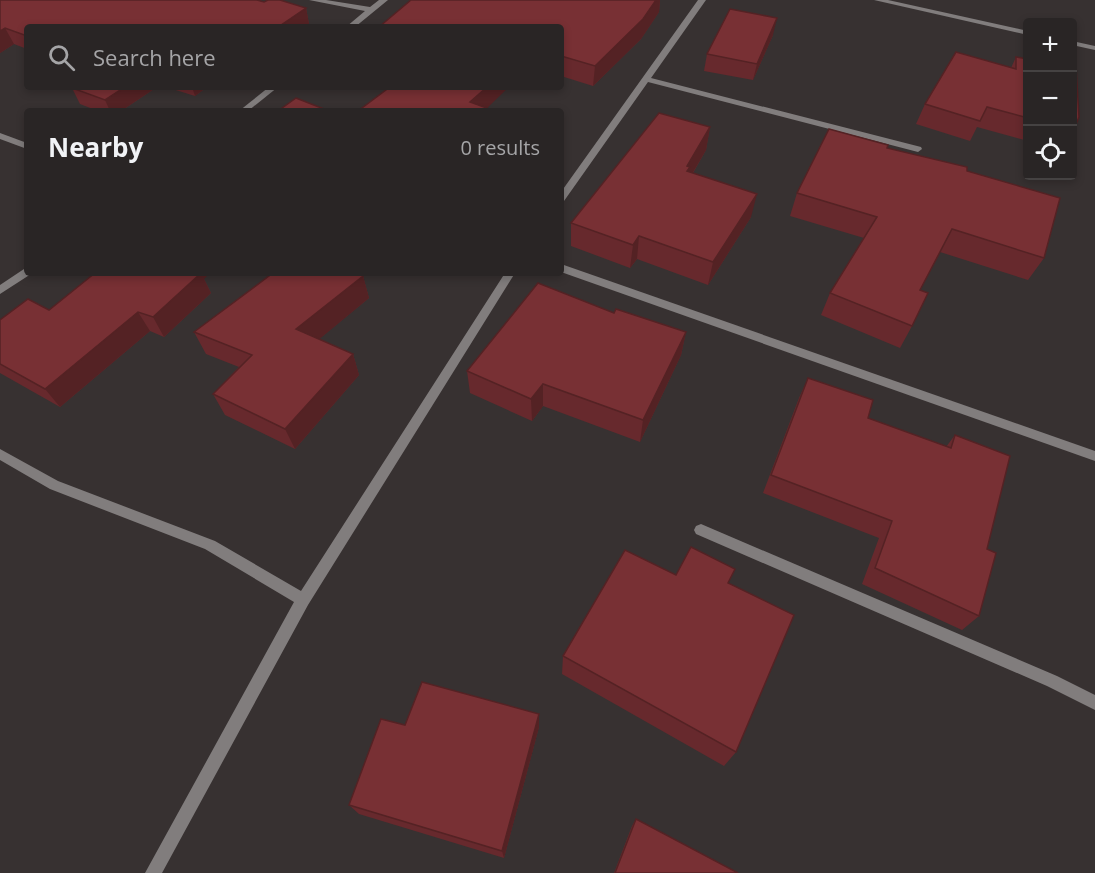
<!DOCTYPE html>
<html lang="en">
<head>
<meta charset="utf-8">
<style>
	:root { --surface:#292525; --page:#312d2d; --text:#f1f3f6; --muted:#a5a5a7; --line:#454242 }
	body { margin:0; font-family:"Open Sans",sans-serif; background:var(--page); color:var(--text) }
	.controls { position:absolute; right:18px; top:18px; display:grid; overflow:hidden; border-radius:6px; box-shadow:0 3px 9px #0003 }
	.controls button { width:54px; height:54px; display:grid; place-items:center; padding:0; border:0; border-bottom:2px solid var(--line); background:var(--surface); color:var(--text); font:30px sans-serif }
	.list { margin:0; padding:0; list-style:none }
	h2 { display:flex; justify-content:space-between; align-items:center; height:78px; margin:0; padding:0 24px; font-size:26px }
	h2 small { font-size:20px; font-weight:400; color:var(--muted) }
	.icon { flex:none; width:33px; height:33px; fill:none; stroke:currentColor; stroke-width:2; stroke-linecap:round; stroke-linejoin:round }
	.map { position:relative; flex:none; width:1095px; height:873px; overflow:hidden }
	.search { position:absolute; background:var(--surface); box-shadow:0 3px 9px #0003; left:24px; top:24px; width:540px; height:66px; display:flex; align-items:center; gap:15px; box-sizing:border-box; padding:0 21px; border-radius:6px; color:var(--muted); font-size:22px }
	.panel { position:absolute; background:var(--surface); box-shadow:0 3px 9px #0003; left:24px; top:108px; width:540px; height:168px; border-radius:6px }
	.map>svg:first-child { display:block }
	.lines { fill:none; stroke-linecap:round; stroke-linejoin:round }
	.minor { fill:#817d7d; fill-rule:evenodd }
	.wall { fill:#67292d }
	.shaded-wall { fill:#542224 }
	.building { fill:#783034; stroke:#542224; stroke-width:1.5 }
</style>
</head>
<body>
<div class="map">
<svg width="1095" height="873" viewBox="0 0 1095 873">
	<rect width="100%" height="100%" fill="#373131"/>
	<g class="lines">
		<!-- minor -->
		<g class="minor">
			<polygon points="309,0 326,0 370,7 379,0 388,0 355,27 346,27 365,11"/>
			<polygon points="698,0 706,0 651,78 921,147 922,149 918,152 648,82 564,201 561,202 561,192"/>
			<polygon points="874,0 888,0 1028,31 1028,35"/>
			<polygon points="1072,41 1095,46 1095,50 1072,45"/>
			<polygon points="269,87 278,87 248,111 239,111"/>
			<polygon points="0,133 27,143 27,149 0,139"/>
			<polygon points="561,264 1095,451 1095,461 561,272"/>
			<polygon points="27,267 27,273 31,274 0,294 0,285"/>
			<polygon points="505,273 515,273 308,605 162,873 145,873 294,602 205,549 50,489 0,460 0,449 58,481 215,541 301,591"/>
			<polygon points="701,524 1057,676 1095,695 1095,710 1047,686 696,534 694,530 696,526"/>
		</g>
	</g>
	<!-- wall -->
	<g class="wall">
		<polygon points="0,0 264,2 306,8 309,24 27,27 27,49 14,44 0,53"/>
		<polygon points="411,0 660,0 659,12 641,39 593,86 561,76 561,27"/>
		<polygon points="773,35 753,80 704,71 707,54"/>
		<polygon points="1016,57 1028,59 1028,141 977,127 970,141 916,124 925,104 1011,68"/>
		<polygon points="157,87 121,111 98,111 80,104 72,88"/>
		<polygon points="166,87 207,87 195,96"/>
		<polygon points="710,127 706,150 693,173 751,217 708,285 637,259 630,268 571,246 571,223"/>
		<polygon points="887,148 967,171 1044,258 1028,280 940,252 920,290 912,326 900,348 821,315 830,293 864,238 790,216 797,193"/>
		<polygon points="363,276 369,298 319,339 353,354 359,375 295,449 225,415 213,394 239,367 206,354 194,332"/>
		<polygon points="204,279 211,293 164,337 150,331 60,407 0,373 0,320"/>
		<polygon points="614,313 686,332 681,355 640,442 543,406 532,421 470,393 467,371"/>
		<polygon points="808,378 868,418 946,447 955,435 987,549 979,616 962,630 862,584 879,538 763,493 799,398"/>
		<polygon points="676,575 728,583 736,752 724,766 562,674 563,656"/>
		<polygon points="539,714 539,727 504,858 359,814 349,805 405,725"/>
		<polygon points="636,819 738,873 614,873 632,826"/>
	</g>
	<!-- shaded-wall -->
	<g class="shaded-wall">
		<polygon points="656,0 660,0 659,12 641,39 593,86 595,66"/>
		<polygon points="306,8 309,24 305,27 278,27"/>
		<polygon points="777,18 773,35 753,80 757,64"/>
		<polygon points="5,28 14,44 0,53 0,31"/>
		<polygon points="125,87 157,87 121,111 110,111 105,100"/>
		<polygon points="192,87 207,87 195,96"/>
		<polygon points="487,87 509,87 484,111 470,102"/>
		<polygon points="710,127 706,150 688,181 687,166"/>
		<polygon points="757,194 751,217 708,285 713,262"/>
		<polygon points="639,236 637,259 630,268 633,245"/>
		<polygon points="188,273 210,273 204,279 211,293 164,337 153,317"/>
		<polygon points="363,276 369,298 305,351 296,329"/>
		<polygon points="138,312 150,331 60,407 45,389"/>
		<polygon points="686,332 681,355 640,442 643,420"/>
		<polygon points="353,354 359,375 295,449 285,429"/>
		<polygon points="543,384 543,406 532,421 531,399"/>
		<polygon points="539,714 539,727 504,858 502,851"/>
	</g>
	<!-- building -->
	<g class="building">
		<polygon points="0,0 257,0 264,2 268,0 280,0 306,8 278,27 27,27 27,36 5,28 0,31"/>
		<polygon points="411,0 656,0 643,19 595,66 561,56 561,27 379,27"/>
		<polygon points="730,9 777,18 757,64 707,54"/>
		<polygon points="956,52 1016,69 1016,57 1028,59 1028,118 987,107 980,121 925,104"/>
		<polygon points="1072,66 1076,67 1079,117 1072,134"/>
		<polygon points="73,87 125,87 105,100 72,88"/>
		<polygon points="390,87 487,87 470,102 495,111 358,111"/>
		<polygon points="296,98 329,111 278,111"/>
		<polygon points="659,113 710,127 687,166 690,167 687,171 757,194 713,262 639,236 633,245 571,223"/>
		<polygon points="829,129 888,145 887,148 967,167 967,171 1060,198 1044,258 952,229 920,290 928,293 912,326 830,293 877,217 797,193"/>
		<polygon points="95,273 201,273 153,317 138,312 45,389 0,364 0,320 28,299 49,310"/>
		<polygon points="273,273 359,273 363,276 296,329 353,354 285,429 213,394 252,355 194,332"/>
		<polygon points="538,283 614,313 616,309 686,332 643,420 543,384 531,399 467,371"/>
		<polygon points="808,378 873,400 868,418 951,448 955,435 1010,456 987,549 996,553 979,616 875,568 892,521 771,475"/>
		<polygon points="691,547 735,569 728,583 794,615 736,752 563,656 625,550 676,575"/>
		<polygon points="422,682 539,714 502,851 349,805 381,719 405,725"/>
		<polygon points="636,819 738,873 615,873"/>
	</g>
</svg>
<div class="controls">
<button>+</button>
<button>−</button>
<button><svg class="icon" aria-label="locate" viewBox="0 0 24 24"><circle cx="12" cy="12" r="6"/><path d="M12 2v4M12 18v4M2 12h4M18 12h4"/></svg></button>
</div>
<div class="search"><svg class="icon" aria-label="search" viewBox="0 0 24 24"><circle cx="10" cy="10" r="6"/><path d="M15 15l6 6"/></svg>Search here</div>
<section class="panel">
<h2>Nearby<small>0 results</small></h2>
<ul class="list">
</ul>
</section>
</div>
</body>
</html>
